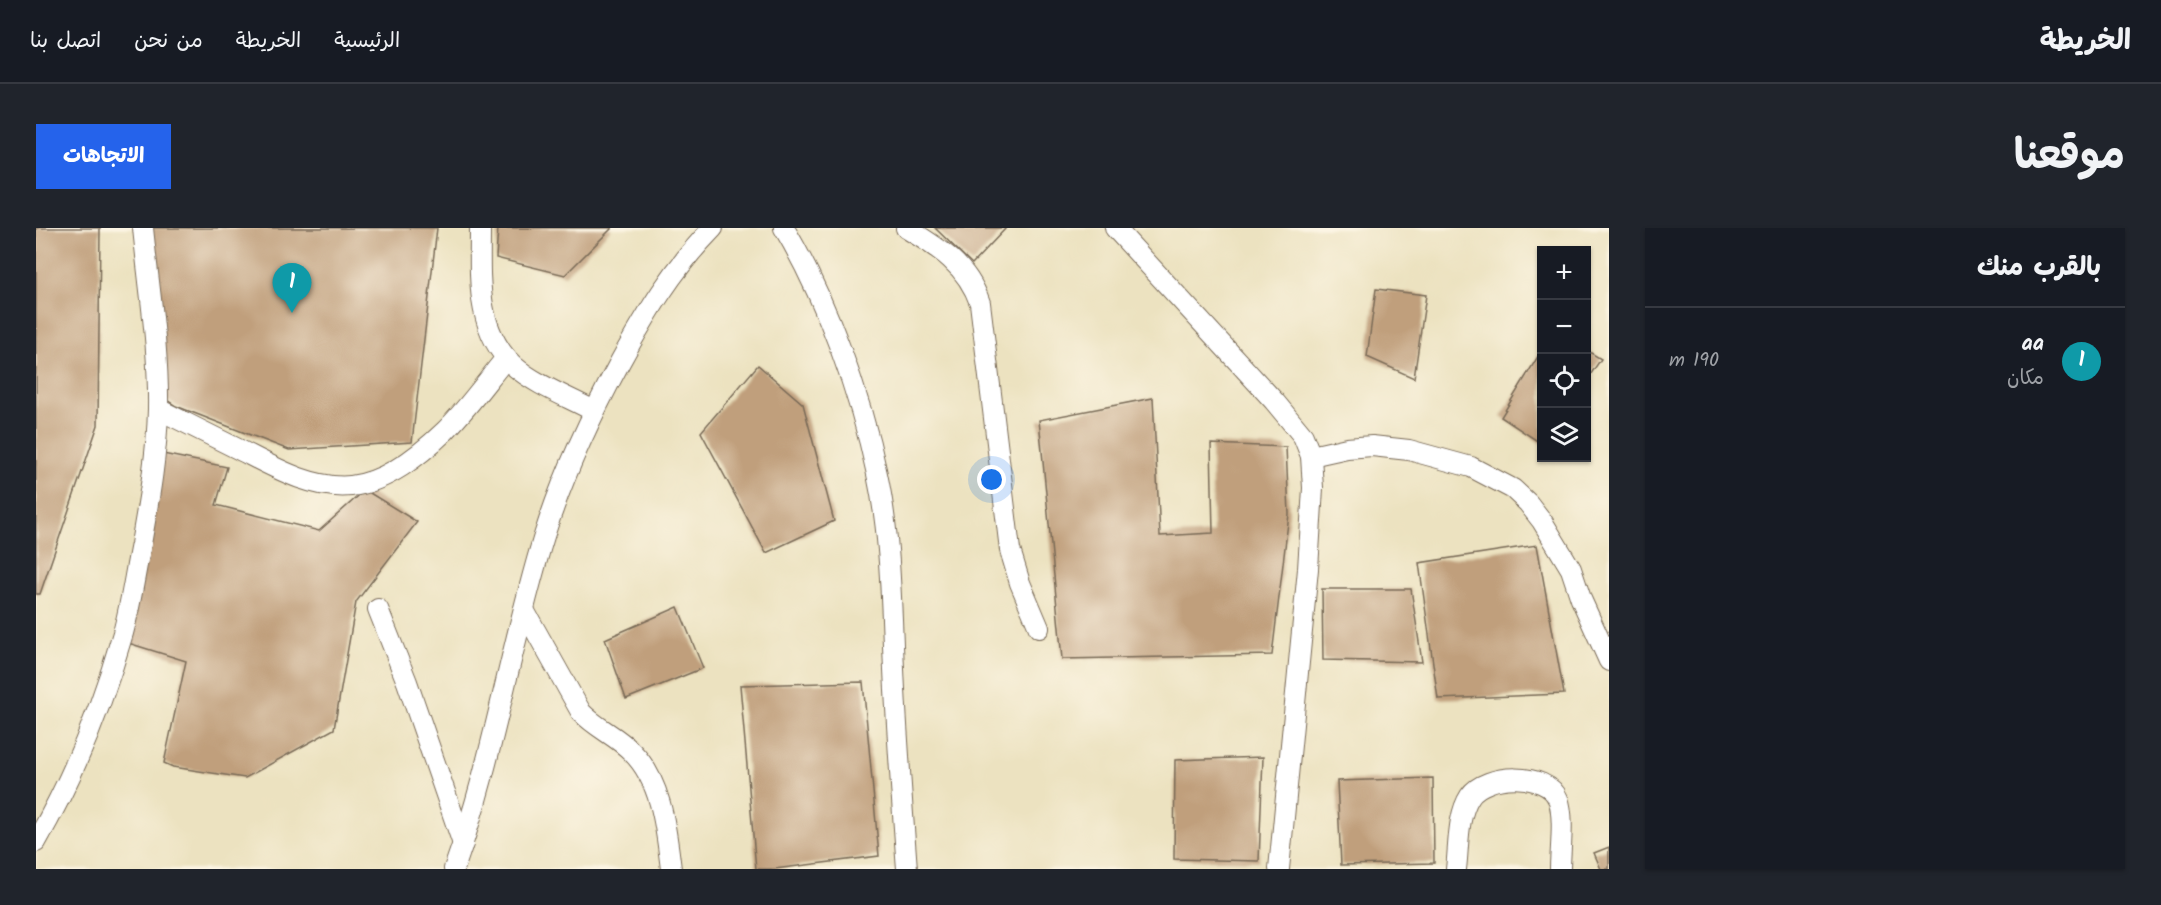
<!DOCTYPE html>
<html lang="ar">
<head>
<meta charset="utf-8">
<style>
	:root { --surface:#171b24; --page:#20242c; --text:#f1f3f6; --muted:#9ea1a6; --line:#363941; --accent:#2563eb }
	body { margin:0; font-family:Kalam,"Playpen Sans Arabic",sans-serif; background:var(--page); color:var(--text); direction:rtl }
	.controls { position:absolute; right:18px; top:18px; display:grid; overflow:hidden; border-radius:0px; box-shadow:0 2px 4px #0004 }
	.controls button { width:54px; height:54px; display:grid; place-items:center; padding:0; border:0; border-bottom:2px solid var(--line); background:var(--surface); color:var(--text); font:30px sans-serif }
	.you { position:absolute; left:956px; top:252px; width:21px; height:21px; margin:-15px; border:4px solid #fff; border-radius:50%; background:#1a73e8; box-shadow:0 0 0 9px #1a73e833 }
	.badge { display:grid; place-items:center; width:39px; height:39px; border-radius:50%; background:var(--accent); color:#fff; font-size:20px; font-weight:700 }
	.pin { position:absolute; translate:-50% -50px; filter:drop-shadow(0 2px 3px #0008) }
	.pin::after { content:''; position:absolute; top:32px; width:21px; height:18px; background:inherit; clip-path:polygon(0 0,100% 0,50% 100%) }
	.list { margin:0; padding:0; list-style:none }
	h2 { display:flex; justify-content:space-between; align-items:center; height:78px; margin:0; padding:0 24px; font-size:26px }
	h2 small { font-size:20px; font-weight:400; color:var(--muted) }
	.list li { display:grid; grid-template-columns:39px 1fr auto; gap:18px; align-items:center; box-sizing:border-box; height:108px; padding:0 24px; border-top:2px solid var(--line) }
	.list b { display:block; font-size:22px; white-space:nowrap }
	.list p { margin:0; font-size:20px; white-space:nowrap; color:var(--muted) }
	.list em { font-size:20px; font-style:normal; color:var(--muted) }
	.icon { flex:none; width:33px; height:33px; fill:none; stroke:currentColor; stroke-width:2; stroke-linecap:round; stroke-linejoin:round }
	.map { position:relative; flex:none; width:1573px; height:641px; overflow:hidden; direction:ltr; border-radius:0px }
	header { display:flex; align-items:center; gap:36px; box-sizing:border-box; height:84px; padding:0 30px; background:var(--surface); border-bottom:2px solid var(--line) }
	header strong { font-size:28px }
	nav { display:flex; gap:33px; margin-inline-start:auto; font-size:21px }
	.intro { display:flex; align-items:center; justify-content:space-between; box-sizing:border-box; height:144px; padding:0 36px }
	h1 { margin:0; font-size:42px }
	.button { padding:15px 27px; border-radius:0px; background:var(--accent); color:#fff; font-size:21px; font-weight:700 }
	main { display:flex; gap:36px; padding:0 36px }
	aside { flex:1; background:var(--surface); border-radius:0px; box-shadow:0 2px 4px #0004 }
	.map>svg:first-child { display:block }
	.building { fill:#c09f7b }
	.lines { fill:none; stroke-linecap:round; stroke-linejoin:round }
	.street-casing { stroke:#796a57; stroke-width:22 }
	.street { stroke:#fff; stroke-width:20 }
</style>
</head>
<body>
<header>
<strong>الخريطة</strong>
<nav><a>الرئيسية</a><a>الخريطة</a><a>من نحن</a><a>اتصل بنا</a></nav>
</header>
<div class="intro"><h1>موقعنا</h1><a class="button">الاتجاهات</a></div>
<main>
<aside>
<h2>بالقرب منك<small></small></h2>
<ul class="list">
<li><span class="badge" style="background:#0f9aa8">1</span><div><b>aa</b><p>مكان</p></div><em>190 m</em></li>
</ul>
</aside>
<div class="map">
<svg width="1573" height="641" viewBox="0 0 1573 641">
	<rect width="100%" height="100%" fill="#fcf5e5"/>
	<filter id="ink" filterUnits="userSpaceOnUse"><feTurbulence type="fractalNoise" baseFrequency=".0167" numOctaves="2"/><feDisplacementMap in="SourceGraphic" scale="12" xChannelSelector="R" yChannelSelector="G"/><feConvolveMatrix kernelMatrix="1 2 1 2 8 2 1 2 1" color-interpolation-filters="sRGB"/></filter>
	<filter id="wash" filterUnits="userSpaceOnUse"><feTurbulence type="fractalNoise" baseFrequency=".008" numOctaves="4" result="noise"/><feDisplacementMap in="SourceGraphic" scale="24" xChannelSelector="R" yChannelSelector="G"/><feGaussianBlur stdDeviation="1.35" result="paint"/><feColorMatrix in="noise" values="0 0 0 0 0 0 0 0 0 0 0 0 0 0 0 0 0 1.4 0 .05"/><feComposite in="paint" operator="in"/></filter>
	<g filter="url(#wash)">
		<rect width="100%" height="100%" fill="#ece2c0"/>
		<g id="blocks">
			<!-- building -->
			<g class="building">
				<polygon points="0,0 64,0 62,197 4,366 0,366"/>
				<polygon points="112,0 401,0 376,214 253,222 140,178 128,170"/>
				<polygon points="462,0 576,0 529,47 460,30"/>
				<polygon points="899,0 970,0 936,36"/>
				<polygon points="1340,61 1390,67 1378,150 1331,129"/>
				<polygon points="1506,122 1506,216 1465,189"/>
				<polygon points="1550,122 1565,131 1550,153"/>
				<polygon points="722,137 767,176 798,293 730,325 665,204"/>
				<polygon points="1117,170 1124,308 1177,305 1175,216 1250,219 1253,286 1236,427 1026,431 1003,192"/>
				<polygon points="127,226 191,239 180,277 283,303 329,262 381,294 320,374 298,501 209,550 137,539 128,535 150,433 89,414"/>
				<polygon points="1501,317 1528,466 1402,471 1383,335"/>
				<polygon points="1286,361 1375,361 1386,434 1287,432"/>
				<polygon points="642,379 667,440 590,471 569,411"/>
				<polygon points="827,454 843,628 738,641 720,641 704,457"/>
				<polygon points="1227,529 1223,633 1138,631 1139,532"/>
				<polygon points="1397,550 1398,635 1305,637 1301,553"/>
				<polygon points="1573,619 1573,641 1565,641 1558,625"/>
			</g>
		</g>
	</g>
	<g filter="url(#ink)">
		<use href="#blocks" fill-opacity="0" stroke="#796a57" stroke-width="1.5"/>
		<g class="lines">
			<!-- street casing -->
			<g class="street-casing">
				<g id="street">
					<path d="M444,0C444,48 439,102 478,138C500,157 532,169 558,183"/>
					<path d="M748,0C790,71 824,165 841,246C855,310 855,376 858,441C861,508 866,574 871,641"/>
					<path d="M870,0C903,20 931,37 944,75L974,322L984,355L1003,400"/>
					<polyline points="1079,0 1238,173 1267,208 1275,228 1277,260 1272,341 1243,641"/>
					<path d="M122,181C148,194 174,207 200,220C234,237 275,262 315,258C351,254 384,227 409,203C431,181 450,154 470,130"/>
					<polyline points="1275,228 1311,220 1336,218 1373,222 1435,239 1477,261 1492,275 1506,293 1535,341 1545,371 1573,433"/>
					<polyline points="342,381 371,454 427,616"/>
					<path d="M488,382L545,484C560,500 581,508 596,524C626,554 630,601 635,641"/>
					<path d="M0,614C38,548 66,478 87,405C95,376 99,345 105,316C113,271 121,227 122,181C123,121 113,60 107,0"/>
					<path d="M418,641C457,533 474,418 508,308C527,247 554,190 584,134C612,83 636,42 677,0"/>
					<path d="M1420,641C1423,618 1421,588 1434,568C1449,545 1511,543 1522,571C1529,589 1524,622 1524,641"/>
				</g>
			</g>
			<!-- street -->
			<use href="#street" class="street"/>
		</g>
	</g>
</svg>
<div class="controls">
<button>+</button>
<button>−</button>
<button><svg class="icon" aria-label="locate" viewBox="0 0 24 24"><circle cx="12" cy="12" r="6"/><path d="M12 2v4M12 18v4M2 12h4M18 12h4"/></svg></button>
<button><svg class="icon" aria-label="layers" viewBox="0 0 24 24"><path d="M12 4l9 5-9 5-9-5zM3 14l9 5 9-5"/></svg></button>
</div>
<div class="you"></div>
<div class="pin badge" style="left:256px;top:85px;background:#0f9aa8">1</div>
</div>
</main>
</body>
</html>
